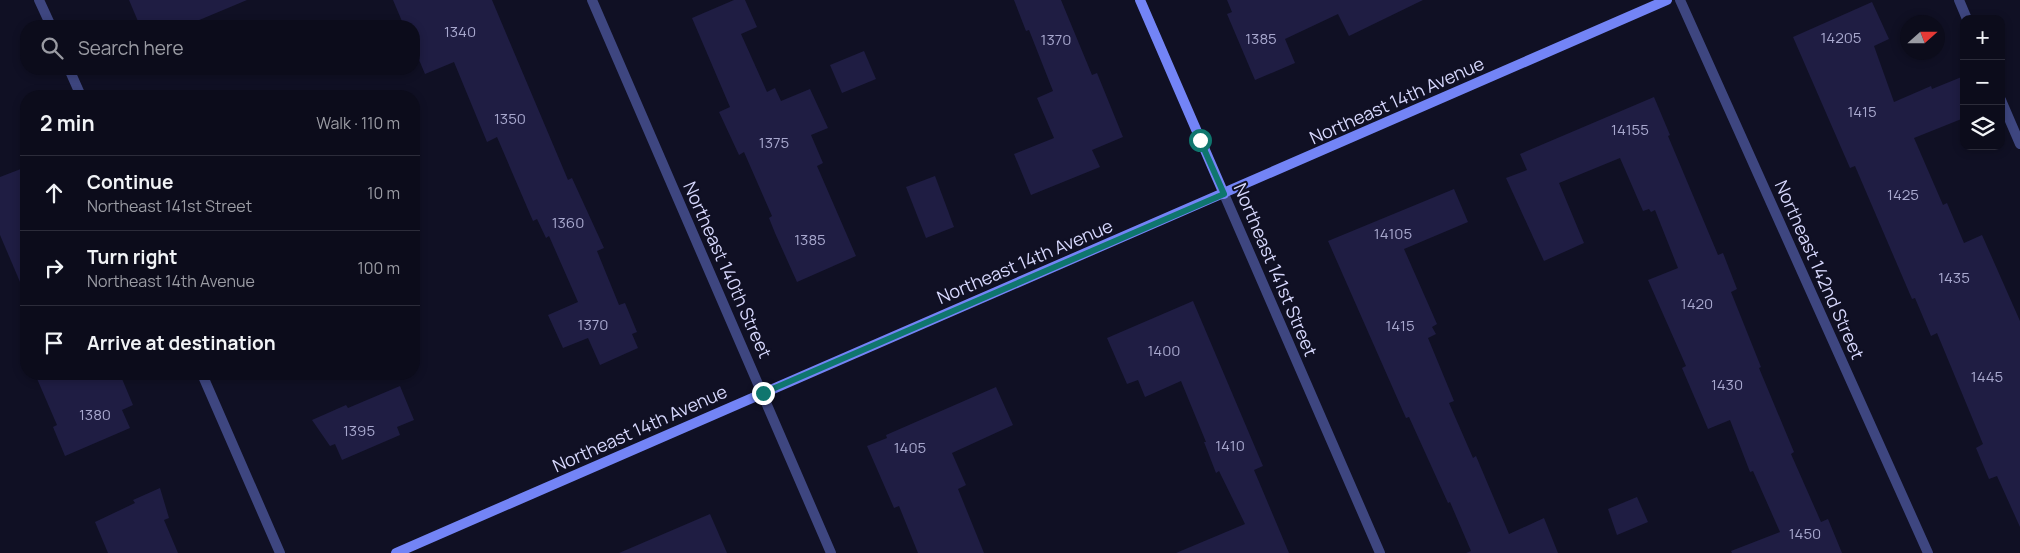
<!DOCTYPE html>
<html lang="en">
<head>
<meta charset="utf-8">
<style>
	:root { --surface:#0c0c1b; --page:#151524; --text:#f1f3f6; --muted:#9a9ba3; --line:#2c2c3a }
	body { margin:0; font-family:Manrope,sans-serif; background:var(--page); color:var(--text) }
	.controls { position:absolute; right:15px; top:15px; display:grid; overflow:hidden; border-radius:10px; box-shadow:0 2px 8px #0003 }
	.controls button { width:45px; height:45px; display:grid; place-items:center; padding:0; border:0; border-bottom:1px solid var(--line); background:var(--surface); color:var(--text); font:25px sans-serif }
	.compass { position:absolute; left:1900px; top:15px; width:45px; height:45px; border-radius:50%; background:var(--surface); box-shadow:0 2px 8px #0003; rotate:69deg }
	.stop { position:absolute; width:15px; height:15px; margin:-11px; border:4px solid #0f766e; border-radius:50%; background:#fff }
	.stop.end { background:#0f766e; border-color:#fff; box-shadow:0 1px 5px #0008 }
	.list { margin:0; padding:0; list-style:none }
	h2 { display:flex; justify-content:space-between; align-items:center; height:65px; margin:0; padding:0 20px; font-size:21px }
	h2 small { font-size:16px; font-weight:400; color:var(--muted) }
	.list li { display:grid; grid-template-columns:32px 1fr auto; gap:15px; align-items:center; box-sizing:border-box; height:75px; padding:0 20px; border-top:1px solid var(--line) }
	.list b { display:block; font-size:19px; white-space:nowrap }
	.list p { margin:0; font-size:16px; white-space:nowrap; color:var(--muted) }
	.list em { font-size:16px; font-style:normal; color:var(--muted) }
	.icon { flex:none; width:28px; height:28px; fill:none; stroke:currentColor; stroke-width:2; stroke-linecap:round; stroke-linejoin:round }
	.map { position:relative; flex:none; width:2020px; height:553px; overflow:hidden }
	.search { position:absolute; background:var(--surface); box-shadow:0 2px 8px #0003; left:20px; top:20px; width:400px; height:55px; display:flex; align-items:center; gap:12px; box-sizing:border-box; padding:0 18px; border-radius:20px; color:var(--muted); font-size:19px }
	.panel { position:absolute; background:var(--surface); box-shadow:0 2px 8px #0003; left:20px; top:90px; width:400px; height:290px; border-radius:20px }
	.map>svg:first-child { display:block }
	.building { fill:#1f1d43 }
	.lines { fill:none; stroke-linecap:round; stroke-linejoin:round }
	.lane { stroke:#3e4680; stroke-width:10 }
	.street { stroke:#3e4680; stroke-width:10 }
	.secondary { stroke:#7384f6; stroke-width:10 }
	.route { stroke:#0f766e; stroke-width:6 }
	.labels { text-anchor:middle; stroke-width:4; stroke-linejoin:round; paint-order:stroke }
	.number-label { font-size:15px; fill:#a8a8ce }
	.street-label { font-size:18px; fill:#d6d7fc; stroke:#101024 }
</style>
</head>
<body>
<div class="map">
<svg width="2020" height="553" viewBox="0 0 2020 553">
	<rect width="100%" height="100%" fill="#101024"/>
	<!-- building -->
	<g class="building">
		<polygon points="129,0 247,0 185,26 140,26"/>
		<polygon points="393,0 492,0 568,180 572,178 604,248 597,251 619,305 625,303 637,332 632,334 638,348 600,365 588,338 563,348 548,315 578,302 549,236 546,238 537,219 533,221 497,137 487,142 454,62 425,74 414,48 414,26 404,26"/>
		<polygon points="734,0 745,0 757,27 741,34 767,92 775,88 781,101 810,89 828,128 811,135 823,163 817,166 856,256 797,282 775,233 769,218 772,216 744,152 739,155 719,112 730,107 692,18"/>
		<polygon points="1014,0 1061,0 1092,75 1097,73 1123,137 1092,150 1100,167 1031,195 1014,154 1054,138 1037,98 1053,91 1029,30 1026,31"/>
		<polygon points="1227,0 1423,0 1349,36 1338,14 1285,39 1295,63 1255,80 1227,14 1232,12"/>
		<polygon points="1872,2 1889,39 1874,46 1894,102 1931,86 1932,89 1964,76 1964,118 1914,138 1943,205 1947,203 1964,243 1982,235 2020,321 2020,527 1997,476 1989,479 1976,448 1983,444 1937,333 1931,336 1915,298 1912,299 1855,166 1850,168 1793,37"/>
		<polygon points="864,51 876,79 842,93 830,65"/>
		<polygon points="1654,97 1670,135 1668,136 1718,255 1723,253 1737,289 1731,292 1761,367 1759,368 1794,452 1791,454 1821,522 1828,519 1842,553 1732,553 1731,551 1780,532 1753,471 1750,472 1730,420 1708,429 1682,368 1686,366 1648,280 1678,268 1655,210 1651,212 1649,209 1643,211 1620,158 1559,183 1584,243 1544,261 1506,178 1527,170 1520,154"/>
		<polygon points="26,167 26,296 0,235 0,177"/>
		<polygon points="935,176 954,227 926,238 906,187"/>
		<polygon points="1454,189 1468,222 1404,249 1437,324 1432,327 1436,334 1428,338 1454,401 1449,403 1473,458 1476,456 1509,534 1544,518 1558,553 1466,553 1471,551 1450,502 1448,503 1409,417 1406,418 1328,241"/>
		<polygon points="1193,301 1263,466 1254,470 1289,553 1176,553 1245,524 1219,471 1216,473 1204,442 1206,442 1181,381 1145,397 1138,380 1127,384 1107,338"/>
		<polygon points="35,374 120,374 133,405 122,410 130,428 65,456 53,427 57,425"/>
		<polygon points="400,386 414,420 397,427 400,435 342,460 335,444 330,446 312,420 346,405 348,408"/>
		<polygon points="996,387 1013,425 952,453 966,485 958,489 984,553 918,553 899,506 894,508 867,446 887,438 886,435"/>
		<polygon points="160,488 169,518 164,520 178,553 108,553 95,522 135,503 133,500"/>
		<polygon points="1637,497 1648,522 1617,535 1608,509"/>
		<polygon points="710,514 727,553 619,553"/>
	</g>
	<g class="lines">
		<!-- lane -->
		<g class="lane">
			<polyline points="1959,0 1967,19"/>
			<polyline points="2001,100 2020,144"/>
		</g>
		<!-- street -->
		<g class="street">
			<polyline points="39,0 51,26"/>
			<polyline points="592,0 831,553"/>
			<polyline points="1680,0 1928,553"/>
			<polyline points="69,69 81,96"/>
			<polyline points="1224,194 1380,553"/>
			<polyline points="202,374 280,553"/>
		</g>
		<!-- secondary -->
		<g class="secondary">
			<polyline points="1140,0 1224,194"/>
			<polyline points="396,553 1667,0"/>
		</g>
	</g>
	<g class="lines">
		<!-- route -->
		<polyline class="route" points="763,393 1224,194 1200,140"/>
	</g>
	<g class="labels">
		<!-- number labels -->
		<g class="number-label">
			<text x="460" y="37">1340</text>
			<text x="1841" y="43">14205</text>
			<text x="1261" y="44">1385</text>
			<text x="1056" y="45">1370</text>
			<text x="1862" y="117">1415</text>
			<text x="510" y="124">1350</text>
			<text x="1630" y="135">14155</text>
			<text x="774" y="148">1375</text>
			<text x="1903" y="200">1425</text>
			<text x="568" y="228">1360</text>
			<text x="1393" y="239">14105</text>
			<text x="810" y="245">1385</text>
			<text x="1954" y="283">1435</text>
			<text x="1697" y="309">1420</text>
			<text x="593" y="330">1370</text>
			<text x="1400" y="331">1415</text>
			<text x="1164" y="356">1400</text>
			<text x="1987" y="382">1445</text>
			<text x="1727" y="390">1430</text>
			<text x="95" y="420">1380</text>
			<text x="359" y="436">1395</text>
			<text x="1230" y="451">1410</text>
			<text x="910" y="453">1405</text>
			<text x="1805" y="539">1450</text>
		</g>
		<!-- street labels -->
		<g class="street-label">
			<text transform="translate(1397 101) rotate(-24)" y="6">Northeast 14th Avenue</text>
			<text transform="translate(1025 262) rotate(-23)" y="6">Northeast 14th Avenue</text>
			<text transform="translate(727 270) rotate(66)" y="6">Northeast 140th Street</text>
			<text transform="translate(1275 270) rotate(67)" y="6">Northeast 141st Street</text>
			<text transform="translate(1819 270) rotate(66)" y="6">Northeast 142nd Street</text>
			<text transform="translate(640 429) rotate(-24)" y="6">Northeast 14th Avenue</text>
		</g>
	</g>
</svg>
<div class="controls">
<button>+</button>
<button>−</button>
<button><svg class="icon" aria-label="layers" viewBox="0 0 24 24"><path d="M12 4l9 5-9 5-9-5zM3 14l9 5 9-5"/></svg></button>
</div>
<svg class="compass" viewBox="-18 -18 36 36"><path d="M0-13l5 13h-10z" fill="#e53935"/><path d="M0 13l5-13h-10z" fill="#9a9ba3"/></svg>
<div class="stop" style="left:1200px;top:140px"></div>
<div class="stop end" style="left:763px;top:393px"></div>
<div class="search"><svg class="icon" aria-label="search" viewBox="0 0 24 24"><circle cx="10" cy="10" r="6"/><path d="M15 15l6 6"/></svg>Search here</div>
<section class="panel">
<h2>2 min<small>Walk · 110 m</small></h2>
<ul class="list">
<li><svg class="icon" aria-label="ahead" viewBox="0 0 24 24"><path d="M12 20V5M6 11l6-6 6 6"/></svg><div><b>Continue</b><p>Northeast 141st Street</p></div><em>10 m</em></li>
<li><svg class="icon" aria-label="right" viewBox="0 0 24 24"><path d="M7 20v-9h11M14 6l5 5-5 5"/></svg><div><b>Turn right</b><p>Northeast 14th Avenue</p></div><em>100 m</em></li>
<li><svg class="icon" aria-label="arrive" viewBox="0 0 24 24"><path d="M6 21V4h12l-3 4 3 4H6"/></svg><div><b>Arrive at destination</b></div></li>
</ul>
</section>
</div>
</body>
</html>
